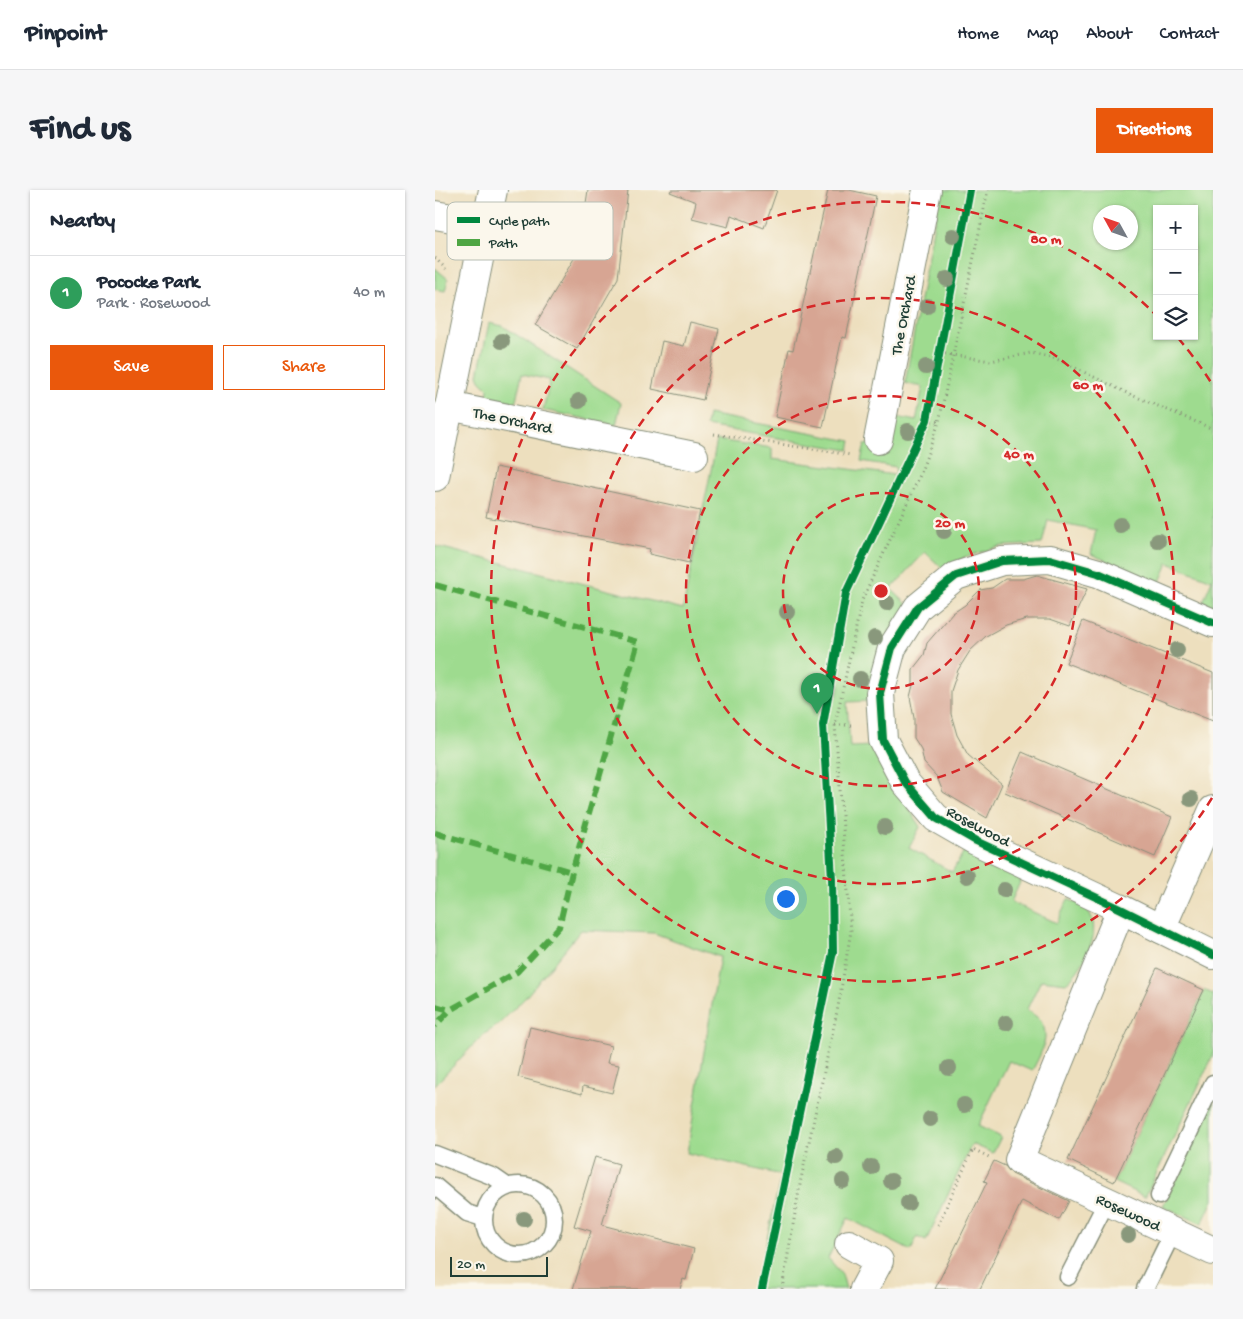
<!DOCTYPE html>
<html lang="en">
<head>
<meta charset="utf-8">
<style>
	:root { --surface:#fff; --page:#f6f6f7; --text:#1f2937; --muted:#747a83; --line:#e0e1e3; --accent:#ea580c }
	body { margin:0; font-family:"Gochi Hand",sans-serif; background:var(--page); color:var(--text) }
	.controls { position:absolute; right:15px; top:15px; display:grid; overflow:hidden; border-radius:0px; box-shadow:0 1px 4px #0004 }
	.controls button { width:45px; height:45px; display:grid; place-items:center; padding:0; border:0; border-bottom:1px solid var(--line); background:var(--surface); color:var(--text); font:25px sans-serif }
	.compass { position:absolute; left:658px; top:15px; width:45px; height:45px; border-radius:50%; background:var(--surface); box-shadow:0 1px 4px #0004; rotate:310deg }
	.scale { position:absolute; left:15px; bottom:12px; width:98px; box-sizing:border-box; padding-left:5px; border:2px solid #1f3d34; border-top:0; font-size:14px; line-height:18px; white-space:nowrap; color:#1f3d34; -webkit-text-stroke:4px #fbf7ec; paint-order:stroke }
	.you { position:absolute; left:350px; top:708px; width:18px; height:18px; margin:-12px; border:4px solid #fff; border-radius:50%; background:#1a73e8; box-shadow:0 0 0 8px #1a73e833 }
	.badge { display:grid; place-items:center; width:32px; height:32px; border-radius:50%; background:var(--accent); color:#fff; font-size:16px; font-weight:700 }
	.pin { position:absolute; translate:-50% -41px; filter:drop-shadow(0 1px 2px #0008) }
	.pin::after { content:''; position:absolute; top:26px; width:18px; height:15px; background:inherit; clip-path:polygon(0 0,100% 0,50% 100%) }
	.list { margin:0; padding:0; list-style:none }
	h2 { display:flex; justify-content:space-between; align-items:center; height:65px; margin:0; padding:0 20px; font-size:21px }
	h2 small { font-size:16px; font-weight:400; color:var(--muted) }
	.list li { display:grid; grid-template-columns:32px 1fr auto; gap:15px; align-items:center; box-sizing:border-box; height:75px; padding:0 20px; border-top:1px solid var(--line) }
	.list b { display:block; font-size:19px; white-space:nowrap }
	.list p { margin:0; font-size:16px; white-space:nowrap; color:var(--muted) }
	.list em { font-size:16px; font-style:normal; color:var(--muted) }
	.actions { display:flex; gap:10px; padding:15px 20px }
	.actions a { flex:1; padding:11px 0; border:1px solid var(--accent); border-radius:0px; text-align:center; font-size:18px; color:var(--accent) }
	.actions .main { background:var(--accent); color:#fff }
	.icon { flex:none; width:28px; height:28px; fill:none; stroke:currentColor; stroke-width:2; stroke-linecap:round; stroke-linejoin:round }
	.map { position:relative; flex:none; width:778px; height:1099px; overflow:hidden; border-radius:0px }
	header { display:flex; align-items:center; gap:30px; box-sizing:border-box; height:70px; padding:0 25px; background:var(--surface); border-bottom:1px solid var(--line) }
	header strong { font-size:24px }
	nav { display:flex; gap:28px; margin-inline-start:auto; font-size:18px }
	.intro { display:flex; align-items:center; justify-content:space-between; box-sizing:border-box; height:120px; padding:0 30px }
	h1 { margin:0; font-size:35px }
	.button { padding:12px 22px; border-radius:0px; background:var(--accent); color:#fff; font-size:18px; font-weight:700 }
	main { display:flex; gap:30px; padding:0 30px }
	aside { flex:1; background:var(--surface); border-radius:0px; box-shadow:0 1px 4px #0004 }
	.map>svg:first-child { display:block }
	.green { fill:#9edb8f; stroke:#5e8c62; fill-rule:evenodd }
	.building { fill:#d7a593 }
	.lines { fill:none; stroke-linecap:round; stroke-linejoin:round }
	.lane-casing { stroke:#868e79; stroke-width:19 }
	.street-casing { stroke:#868e79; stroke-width:30 }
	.path { stroke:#868e79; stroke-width:3; stroke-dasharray:1 4; stroke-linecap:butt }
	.lane { stroke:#fff; stroke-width:16 }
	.street { stroke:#fff; stroke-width:28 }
	.quiet { stroke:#4fa644; stroke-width:6; stroke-dasharray:12 6; stroke-linecap:butt }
	.cycleway-casing { stroke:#fbf7ec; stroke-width:11 }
	.cycleway { stroke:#00873e; stroke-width:8 }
	.tree { fill:#89987c }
	.ring { fill:none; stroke:#d62828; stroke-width:2.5; stroke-dasharray:9 6 }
	.labels { text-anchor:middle; stroke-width:5; stroke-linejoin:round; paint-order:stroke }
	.street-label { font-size:16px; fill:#1f3d34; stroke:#fbf7ec }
	.key { fill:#fbf7ec; stroke:#b9bfb5; stroke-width:1 }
	.key-label { font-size:14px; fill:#1f3d34 }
	.centre { fill:#d62828; stroke:#fbf7ec; stroke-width:2.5 }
	.ring-label { font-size:15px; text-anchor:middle; font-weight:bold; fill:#d62828; stroke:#fbf7ec; stroke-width:5; stroke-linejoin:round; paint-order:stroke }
</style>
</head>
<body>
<header>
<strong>Pinpoint</strong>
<nav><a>Home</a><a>Map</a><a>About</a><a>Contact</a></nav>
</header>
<div class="intro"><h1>Find us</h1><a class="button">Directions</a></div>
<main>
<aside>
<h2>Nearby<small></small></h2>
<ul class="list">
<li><span class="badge" style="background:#2e9e5b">1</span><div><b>Pococke Park</b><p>Park · Rosewood</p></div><em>40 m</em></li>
</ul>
<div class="actions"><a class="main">Save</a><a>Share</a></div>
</aside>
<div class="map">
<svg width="778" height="1099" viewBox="0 0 778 1099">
	<rect width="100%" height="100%" fill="#fbf7ec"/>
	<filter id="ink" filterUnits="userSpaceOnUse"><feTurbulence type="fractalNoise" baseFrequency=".02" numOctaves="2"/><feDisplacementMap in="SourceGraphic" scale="10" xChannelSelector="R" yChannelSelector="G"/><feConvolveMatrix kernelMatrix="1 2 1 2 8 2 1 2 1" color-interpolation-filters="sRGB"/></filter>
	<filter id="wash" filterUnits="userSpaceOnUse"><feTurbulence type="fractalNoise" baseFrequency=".0096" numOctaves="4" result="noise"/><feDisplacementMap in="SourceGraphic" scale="20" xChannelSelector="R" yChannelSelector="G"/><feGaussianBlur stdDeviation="1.12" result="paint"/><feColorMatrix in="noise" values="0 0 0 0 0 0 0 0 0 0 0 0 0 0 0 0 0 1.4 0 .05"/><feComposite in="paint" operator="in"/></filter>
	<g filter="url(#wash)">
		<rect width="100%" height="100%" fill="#eddfbe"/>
		<!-- green -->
		<g class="green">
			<path d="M505,0H778V416L768,412L777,390L733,373L724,394L656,364L661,340L613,330L607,354L567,356L530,367L508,379L490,362L456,399L474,416L436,511L412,512L415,557L438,556L485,637L474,658L517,682L529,661L587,688L576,712L622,733L633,709C641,713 650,716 655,724C667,744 647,781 631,793L606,790L592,819C596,823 601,826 604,829C618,845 604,867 597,881L574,871L543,936L566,947L558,963L537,954L491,1051L482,1047L476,1061L413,1028L393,1068L407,1084L411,1099H321L346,985L252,963L285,767L219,743L146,740L90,808L63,835L48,845L0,895V356L248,419L282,250L337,258V269L460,285L461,277L426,271L430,254L455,258L462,227L481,231L488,197L470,193ZM722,19H759V146H722ZM666,22H696V52H666Z"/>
			<polygon points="0,78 13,89 10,101 0,99"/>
			<polygon points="54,133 68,136 186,213 181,235 108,220 115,190 87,184 80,214 52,208 53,199 46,192 43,185"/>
			<polygon points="273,224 416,251 414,260 271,236"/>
			<polygon points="769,800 778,804 778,866 710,1007 679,992"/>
			<polygon points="778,912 778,1010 767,1034 728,1016"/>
		</g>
		<g id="blocks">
			<!-- building -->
			<g class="building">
				<polygon points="153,0 193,0 183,88 142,159 100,135 144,60"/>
				<polygon points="236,0 342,0 329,38 296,25 293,37 257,28 261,12 235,2"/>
				<polygon points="393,0 414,0 441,6 411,148 407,147 388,237 340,227 354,159 358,160"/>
				<polygon points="255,132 284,139 268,210 217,199 227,151 249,156"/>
				<polygon points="61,277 265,321 254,373 214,364 215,359 51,327"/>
				<polygon points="602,385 652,399 635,436 615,429 592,429 571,435 551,446 535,461 523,480 516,501 516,524 522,545 533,565 567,594 552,628 508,602 502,587 489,573 486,559 479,548 479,528 475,507 478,495 478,479 489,465 492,453 518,423 530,415 545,400 557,398 570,389 588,389"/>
				<polygon points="648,431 778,483 778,531 631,473"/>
				<polygon points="587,562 737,627 720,667 570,602"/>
				<polygon points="722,778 769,800 679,992 633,970"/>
				<polygon points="95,837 176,856 172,873 184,875 177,903 148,896 147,904 83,887"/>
				<polygon points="160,967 184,974 167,1035 259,1059 251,1090 248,1089 245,1099 138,1099 156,1041 139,1036"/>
				<polygon points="559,971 570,976 577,984 634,1011 624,1030 587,1011 545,1099 500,1099 552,992 549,991"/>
			</g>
		</g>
	</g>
	<g filter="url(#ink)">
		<use href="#blocks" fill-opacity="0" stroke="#868e79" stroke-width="1"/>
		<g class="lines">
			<!-- lane casing -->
			<g class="lane-casing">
				<g id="lane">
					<polyline points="0,964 59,987 72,996"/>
					<circle cx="84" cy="1030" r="35"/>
					<polyline points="0,996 32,1023 48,1028"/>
					<polyline points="724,1006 778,893"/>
					<polyline points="633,1087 672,1011"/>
					<polyline points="710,1099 738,1042"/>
				</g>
			</g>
			<!-- street casing -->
			<g class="street-casing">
				<g id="street">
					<polyline points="0,25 51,34"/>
					<polyline points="14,216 259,266"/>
					<polyline points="443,250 492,0"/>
					<polyline points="0,287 58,0"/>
					<polyline points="778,433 663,383 615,369 567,371 521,386 483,417 457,458 445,503 448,550 470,592 501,628 541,651 686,719 778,765"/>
					<polyline points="686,719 584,970 778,1061"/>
					<polyline points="726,739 778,620"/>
					<polyline points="414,1054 444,1071 429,1099"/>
				</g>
			</g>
			<!-- path -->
			<g class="path">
				<polyline points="0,68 11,79"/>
				<polyline points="505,163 556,171 596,163 622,169 692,203 778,239"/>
				<polyline points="492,230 504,232"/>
				<polyline points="279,244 416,265"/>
				<polyline points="400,535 417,535"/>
				<polyline points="503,1035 538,959 554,967"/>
				<polyline points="347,1099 366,989 403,817 416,741 400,535 427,410 485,285 504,232 553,0"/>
			</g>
			<!-- lane -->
			<use href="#lane" class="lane"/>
			<!-- street -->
			<use href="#street" class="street"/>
			<!-- quiet -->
			<g class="quiet">
				<polyline points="0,395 203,452 137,682 124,737 82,782 15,820 0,836"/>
				<polyline points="0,643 137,682"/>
				<polyline points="0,816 15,820"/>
			</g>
			<!-- cycleway casing -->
			<g class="cycleway-casing">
				<g id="cycleway">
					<polyline points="778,433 663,383 615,369 567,371 521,386 483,417 457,458 445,503 448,550 470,592 501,628 541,651 686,719 778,765"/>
					<polyline points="327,1099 398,762 397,689 388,535 411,403 492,230 535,0"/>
				</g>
			</g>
			<!-- cycleway -->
			<use href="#cycleway" class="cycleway"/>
		</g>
		<!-- trees -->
		<g class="tree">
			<circle cx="518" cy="46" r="8"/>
			<circle cx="512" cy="89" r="8"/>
			<circle cx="492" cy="116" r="8"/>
			<circle cx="67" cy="151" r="8"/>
			<circle cx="491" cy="177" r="8"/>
			<circle cx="144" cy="211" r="8"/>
			<circle cx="473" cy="241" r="8"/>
			<circle cx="685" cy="335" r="8"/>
			<circle cx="509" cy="341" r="8"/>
			<circle cx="723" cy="351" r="8"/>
			<circle cx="452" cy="413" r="8"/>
			<circle cx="352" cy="422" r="8"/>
			<circle cx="440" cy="448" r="8"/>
			<circle cx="742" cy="460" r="8"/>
			<circle cx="425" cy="489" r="8"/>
			<circle cx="756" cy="609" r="8"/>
			<circle cx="450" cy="637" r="8"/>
			<circle cx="532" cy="686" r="8"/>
			<circle cx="569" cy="700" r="8"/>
			<circle cx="571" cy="833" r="8"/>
			<circle cx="514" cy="878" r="8"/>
			<circle cx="529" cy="915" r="8"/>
			<circle cx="495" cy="929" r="8"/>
			<circle cx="401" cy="967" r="8"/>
			<circle cx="436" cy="977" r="8"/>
			<circle cx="408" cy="991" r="8"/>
			<circle cx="456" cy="991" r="8"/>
			<circle cx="473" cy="1013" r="8"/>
			<circle cx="89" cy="1029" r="8"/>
			<circle cx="693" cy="1045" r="8"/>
		</g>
	</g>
	<!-- distance rings -->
	<g class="ring">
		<circle cx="446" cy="401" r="98"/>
		<circle cx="446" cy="401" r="195"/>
		<circle cx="446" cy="401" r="293"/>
		<path d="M777 608A390 390 0 1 1 719 123M743 148A390 390 0 0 1 777 194"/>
	</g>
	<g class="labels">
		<!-- street labels -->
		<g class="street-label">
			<text transform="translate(467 125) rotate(-79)" y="6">The Orchard</text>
			<text transform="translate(78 229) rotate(12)" y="6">The Orchard</text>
			<text transform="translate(544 635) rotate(28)" y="6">Rosewood</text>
			<text transform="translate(694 1021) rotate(25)" y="6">Rosewood</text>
		</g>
	</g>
	<!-- legend -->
	<rect x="12" y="12" width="166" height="58" rx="8" class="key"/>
	<rect x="22" y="27" width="23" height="6" fill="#00873e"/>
	<rect x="22" y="49" width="23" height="7" fill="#4fa644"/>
	<g class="key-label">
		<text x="54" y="35">Cycle path</text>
		<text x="54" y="57">Path</text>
	</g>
	<circle cx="446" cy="401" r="8" class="centre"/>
	<g class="ring-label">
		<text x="611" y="53">80 m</text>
		<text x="653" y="199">60 m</text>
		<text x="584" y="268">40 m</text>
		<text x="515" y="337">20 m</text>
	</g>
</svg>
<div class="controls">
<button>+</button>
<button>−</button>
<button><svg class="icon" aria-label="layers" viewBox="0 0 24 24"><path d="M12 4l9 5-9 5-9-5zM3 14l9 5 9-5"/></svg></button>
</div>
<svg class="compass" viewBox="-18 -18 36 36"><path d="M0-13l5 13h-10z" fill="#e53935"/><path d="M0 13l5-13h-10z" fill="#747a83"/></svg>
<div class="scale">20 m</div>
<div class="you"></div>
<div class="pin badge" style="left:382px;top:524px;background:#2e9e5b">1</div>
</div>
</main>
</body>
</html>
